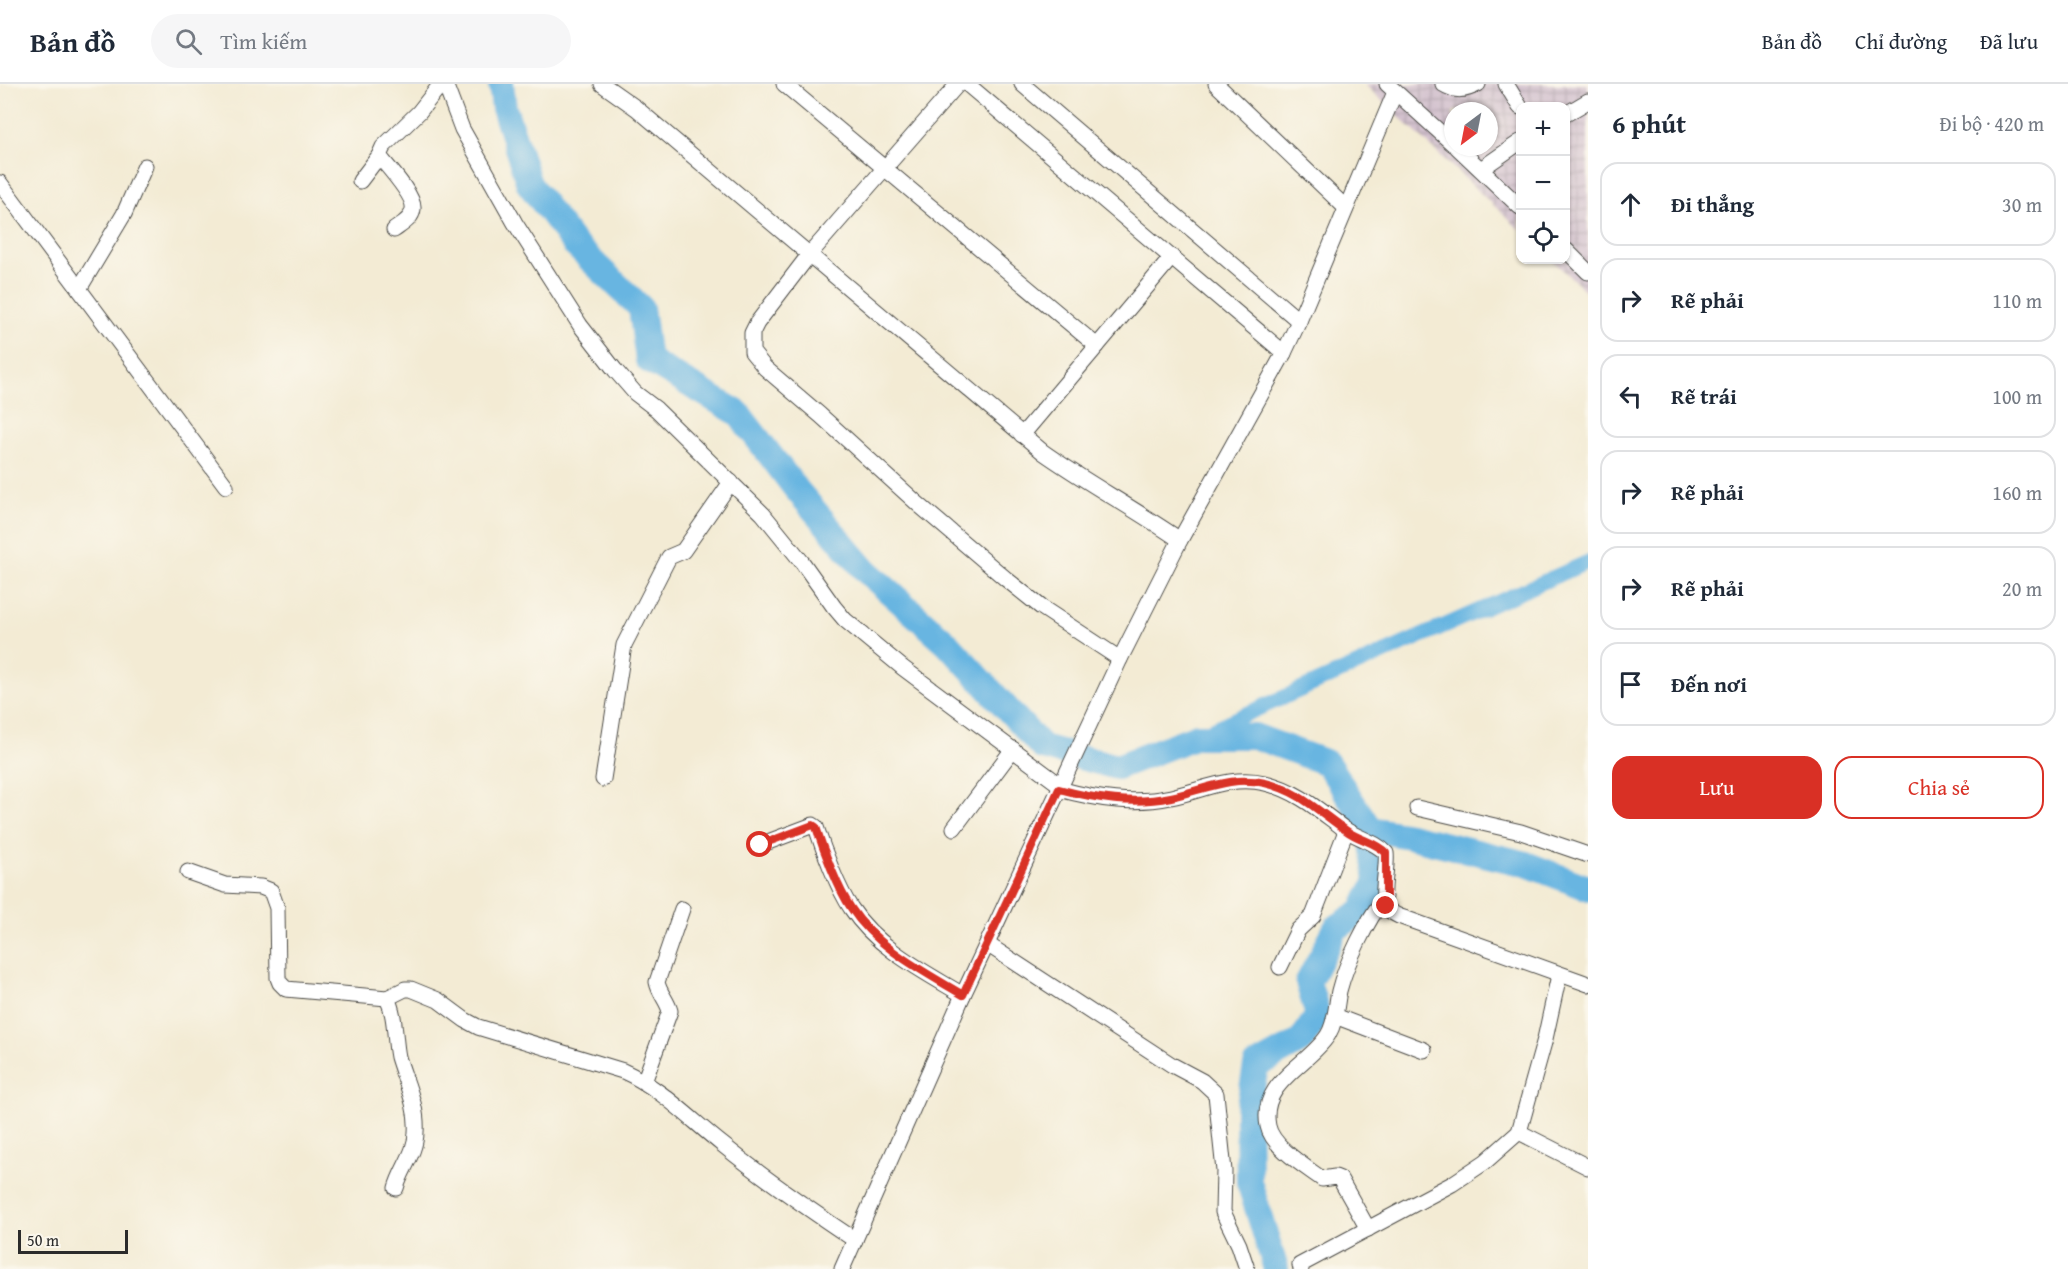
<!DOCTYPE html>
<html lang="vi">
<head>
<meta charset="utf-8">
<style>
	:root { --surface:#fff; --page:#f6f6f7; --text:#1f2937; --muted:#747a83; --line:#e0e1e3; --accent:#d93025 }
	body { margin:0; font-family:"Gentium Book Plus",serif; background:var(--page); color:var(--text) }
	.controls { position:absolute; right:18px; top:18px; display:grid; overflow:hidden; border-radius:12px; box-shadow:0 2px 4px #0004 }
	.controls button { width:54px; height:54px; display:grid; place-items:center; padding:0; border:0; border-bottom:2px solid var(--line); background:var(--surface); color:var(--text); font:30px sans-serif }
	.compass { position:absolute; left:1444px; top:18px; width:54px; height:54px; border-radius:50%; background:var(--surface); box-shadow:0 2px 4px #0004; rotate:212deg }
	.scale { position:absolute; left:18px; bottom:15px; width:110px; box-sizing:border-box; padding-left:6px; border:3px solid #2b2b2b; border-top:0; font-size:16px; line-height:21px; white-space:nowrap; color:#2b2b2b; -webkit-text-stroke:4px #fbf7ec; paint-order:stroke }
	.stop { position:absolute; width:18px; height:18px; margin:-14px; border:4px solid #d93025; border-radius:50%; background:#fff }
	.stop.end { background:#d93025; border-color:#fff; box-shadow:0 2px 6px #0008 }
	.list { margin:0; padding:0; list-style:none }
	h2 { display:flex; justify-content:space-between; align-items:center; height:78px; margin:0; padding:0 24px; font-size:26px }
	h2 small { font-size:20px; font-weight:400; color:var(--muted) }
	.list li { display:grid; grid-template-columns:39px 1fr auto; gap:18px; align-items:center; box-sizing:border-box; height:84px; margin:0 12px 12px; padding:0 12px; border:2px solid var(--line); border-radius:18px }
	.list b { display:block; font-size:22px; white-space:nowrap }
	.list em { font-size:20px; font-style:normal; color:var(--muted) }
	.actions { display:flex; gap:12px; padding:18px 24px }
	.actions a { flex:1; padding:14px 0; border:2px solid var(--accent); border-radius:18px; text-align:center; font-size:21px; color:var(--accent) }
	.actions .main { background:var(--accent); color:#fff }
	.icon { flex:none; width:33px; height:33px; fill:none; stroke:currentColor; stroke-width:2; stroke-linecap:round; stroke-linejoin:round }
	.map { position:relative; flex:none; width:1588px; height:1185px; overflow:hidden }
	header { display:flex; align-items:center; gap:36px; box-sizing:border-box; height:84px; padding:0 30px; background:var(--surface); border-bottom:2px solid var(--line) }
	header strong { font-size:28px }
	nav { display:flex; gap:33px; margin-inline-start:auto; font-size:21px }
	.search { width:420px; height:54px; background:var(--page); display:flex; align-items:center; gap:15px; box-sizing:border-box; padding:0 21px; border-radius:33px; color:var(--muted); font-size:22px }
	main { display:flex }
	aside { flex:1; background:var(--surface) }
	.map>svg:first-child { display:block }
	.industrial { fill:url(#industrial-grid); fill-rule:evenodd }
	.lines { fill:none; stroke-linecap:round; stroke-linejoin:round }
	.canal { stroke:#68b5e1; stroke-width:15 }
	.river { stroke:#68b5e1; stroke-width:26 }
	.minor-casing { stroke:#494844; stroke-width:17 }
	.minor { stroke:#fff; stroke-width:15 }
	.route { stroke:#d93025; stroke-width:8 }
</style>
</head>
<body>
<header>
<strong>Bản đồ</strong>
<div class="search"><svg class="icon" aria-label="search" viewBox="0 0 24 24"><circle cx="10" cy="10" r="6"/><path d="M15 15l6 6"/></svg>Tìm kiếm</div>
<nav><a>Bản đồ</a><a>Chỉ đường</a><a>Đã lưu</a></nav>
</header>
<main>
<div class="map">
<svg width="1588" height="1185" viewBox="0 0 1588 1185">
	<defs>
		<pattern id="industrial-grid" width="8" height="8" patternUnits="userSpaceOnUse" patternTransform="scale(1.5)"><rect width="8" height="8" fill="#d0bdcc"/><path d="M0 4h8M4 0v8" fill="none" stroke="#a99aa6"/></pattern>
	</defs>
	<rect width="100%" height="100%" fill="#fbf7ec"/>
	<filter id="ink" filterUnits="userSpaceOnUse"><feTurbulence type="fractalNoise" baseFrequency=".0167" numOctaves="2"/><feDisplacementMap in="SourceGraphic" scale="12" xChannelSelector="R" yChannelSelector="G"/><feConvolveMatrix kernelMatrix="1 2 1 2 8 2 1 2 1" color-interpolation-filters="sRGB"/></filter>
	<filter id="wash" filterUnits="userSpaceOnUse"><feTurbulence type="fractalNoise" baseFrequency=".008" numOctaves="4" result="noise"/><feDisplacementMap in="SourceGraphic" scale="24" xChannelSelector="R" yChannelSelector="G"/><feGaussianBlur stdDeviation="1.35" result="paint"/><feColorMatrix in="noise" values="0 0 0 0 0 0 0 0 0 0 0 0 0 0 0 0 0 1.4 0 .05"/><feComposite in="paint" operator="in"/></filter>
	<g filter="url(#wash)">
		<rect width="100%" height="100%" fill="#f3ebd4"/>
		<!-- industrial -->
		<path class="industrial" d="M1364,0H1588V209L1552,176H1566V22H1520V146ZM1453,27H1489V63H1453Z"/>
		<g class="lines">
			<!-- canal -->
			<polyline class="canal" points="1197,652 1588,478"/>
			<!-- river -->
			<g class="river">
				<polyline points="501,0 504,24 529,100 575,161 641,224 648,276 738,329 796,405 866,487 947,559 1042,663 1117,683 1197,652 1254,652 1327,679 1370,745 1377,797 1362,827 1336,844 1308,898 1318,931 1301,957 1256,982 1248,1028 1249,1098 1276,1185"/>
				<polyline points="1370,745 1409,752 1526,780 1588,804"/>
			</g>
		</g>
	</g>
	<g filter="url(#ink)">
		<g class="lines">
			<!-- minor casing -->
			<g class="minor-casing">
				<g id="minor">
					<polyline points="445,0 462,45 515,139 580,241 615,286 635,309 656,325 763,430 802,478 834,523 845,536 903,584 1060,701"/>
					<path d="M602,0L636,24L1043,368C1087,399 1135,425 1180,456"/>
					<polyline points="784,0 1097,262"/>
					<polyline points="958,0 809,171 757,239 752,249 752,268 765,284 820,331 918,420 1006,495 1041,523 1120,575"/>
					<polyline points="967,0 1284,269"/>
					<polyline points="1022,0 1299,237"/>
					<polyline points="1216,0 1346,124"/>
					<polyline points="1387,0 1453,60"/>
					<path d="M1443,0C1456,8 1465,7 1478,0"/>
					<polyline points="1506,0 1520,23"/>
					<polyline points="1566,30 1588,17"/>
					<polyline points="1457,63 1520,123"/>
					<polyline points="1481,85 1520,58"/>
					<polyline points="360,97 379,72"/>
					<polyline points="0,99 226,402"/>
					<path d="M394,146C402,140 412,135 413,125C415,112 387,82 379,72L383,63L419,28L441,0"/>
					<polyline points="1566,166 1588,188"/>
					<polyline points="79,205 124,130 145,82"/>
					<polyline points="1022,351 1172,173"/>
					<polyline points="603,695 624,561 669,473 683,467 731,398"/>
					<path d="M1059,705C1096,715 1133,721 1171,713C1203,706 1232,691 1265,699C1296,706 1319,726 1343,744C1356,754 1375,757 1386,769C1388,783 1380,811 1386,822C1390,829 1400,833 1407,835L1588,900"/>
					<polyline points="1417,724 1521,748 1588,771"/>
					<polyline points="954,744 1013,665"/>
					<path d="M760,761L813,741L816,743C823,765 838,805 851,824C877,864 923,887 963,911"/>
					<path d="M188,788L225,801L261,803L271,807L277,824L278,894L280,899L286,905L387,914L405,905H411L438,916L465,936L478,943L623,987C661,1004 690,1035 723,1061C765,1095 810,1126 855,1156"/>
					<polyline points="987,860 1172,981 1202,997 1216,1010 1224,1087 1223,1128 1239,1161 1247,1185"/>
					<polyline points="1280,883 1298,846 1313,832 1346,747"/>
					<path d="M387,914C396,932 394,953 398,973C405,997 418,1022 416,1048C416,1069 401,1085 396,1104"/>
					<polyline points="1335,932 1424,966"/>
					<path d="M644,998L670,927C667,916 659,909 657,898L682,825"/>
					<polyline points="1519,1048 1588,1083"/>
					<path d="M1368,1145L1340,1095L1335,1093L1322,1095C1306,1083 1272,1063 1268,1042C1259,998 1309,981 1328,951C1336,938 1336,922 1339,907C1346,879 1367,836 1385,813"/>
					<polyline points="842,1185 963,911 1120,575 1180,456 1284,269 1299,237 1395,8"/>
					<polyline points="1301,1185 1300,1181 1452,1100 1485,1078 1519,1048 1545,955 1559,891"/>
				</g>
			</g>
			<!-- minor -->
			<use href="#minor" class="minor"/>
		</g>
	</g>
	<g class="lines" filter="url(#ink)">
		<!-- route -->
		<path class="route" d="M760,761L813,741L816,743C823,765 838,805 851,824C877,864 923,887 963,911L1059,705C1096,715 1133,721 1171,713C1203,706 1232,691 1265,699C1300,707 1319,728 1347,747C1359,756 1376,758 1386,769V822"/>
	</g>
</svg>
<div class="controls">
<button>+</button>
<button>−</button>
<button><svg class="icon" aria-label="locate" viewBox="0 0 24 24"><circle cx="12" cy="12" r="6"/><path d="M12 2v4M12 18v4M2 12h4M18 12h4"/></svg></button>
</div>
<svg class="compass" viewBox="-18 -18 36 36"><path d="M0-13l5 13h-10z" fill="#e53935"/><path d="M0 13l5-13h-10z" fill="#747a83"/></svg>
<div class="scale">50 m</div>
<div class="stop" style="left:760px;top:761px"></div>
<div class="stop end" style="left:1386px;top:822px"></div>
</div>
<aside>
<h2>6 phút<small>Đi bộ · 420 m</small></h2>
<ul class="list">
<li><svg class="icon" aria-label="ahead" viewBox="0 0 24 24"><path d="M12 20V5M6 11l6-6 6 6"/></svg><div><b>Đi thẳng</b></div><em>30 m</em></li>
<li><svg class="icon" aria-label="right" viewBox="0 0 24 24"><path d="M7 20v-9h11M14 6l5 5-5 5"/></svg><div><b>Rẽ phải</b></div><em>110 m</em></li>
<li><svg class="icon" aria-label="left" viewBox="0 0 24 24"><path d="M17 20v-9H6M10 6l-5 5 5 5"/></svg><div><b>Rẽ trái</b></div><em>100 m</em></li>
<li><svg class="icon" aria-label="right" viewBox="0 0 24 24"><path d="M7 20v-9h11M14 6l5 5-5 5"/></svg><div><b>Rẽ phải</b></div><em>160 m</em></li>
<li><svg class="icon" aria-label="right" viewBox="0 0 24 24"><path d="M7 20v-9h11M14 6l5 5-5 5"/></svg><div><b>Rẽ phải</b></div><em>20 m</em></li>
<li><svg class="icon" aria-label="arrive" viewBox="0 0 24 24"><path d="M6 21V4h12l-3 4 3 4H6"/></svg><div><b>Đến nơi</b></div></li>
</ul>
<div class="actions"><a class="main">Lưu</a><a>Chia sẻ</a></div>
</aside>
</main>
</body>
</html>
